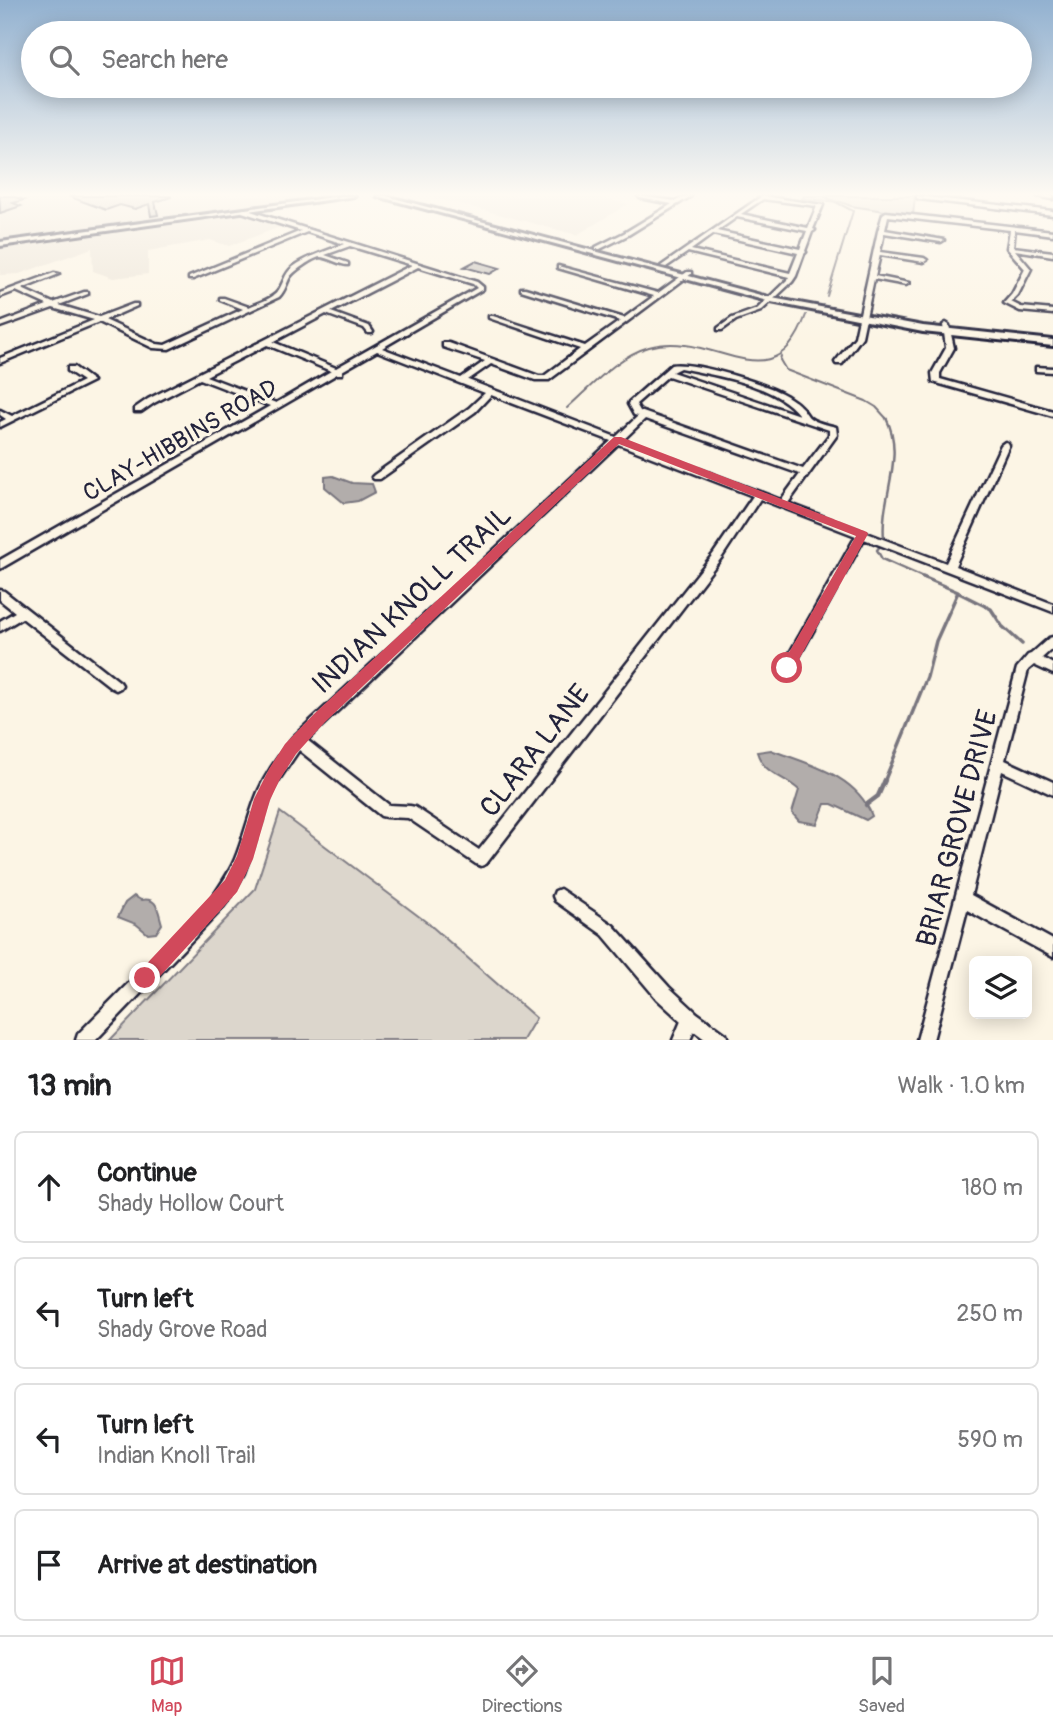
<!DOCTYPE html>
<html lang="en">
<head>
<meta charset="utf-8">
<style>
	:root { --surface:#fff; --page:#f2f2f2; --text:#202124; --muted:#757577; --line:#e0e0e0; --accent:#d1495b }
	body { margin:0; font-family:Pangolin,sans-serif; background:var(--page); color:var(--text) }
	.controls { position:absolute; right:21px; bottom:21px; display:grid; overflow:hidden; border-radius:10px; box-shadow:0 4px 18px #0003 }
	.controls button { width:63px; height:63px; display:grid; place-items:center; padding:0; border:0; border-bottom:2px solid var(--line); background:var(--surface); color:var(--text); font:35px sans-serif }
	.stop { position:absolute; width:21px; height:21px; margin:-16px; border:5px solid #d1495b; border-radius:50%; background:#fff }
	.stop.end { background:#d1495b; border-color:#fff; box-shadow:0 2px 7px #0008 }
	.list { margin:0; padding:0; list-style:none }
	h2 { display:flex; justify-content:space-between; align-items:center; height:91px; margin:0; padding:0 28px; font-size:30px }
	h2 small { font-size:23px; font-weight:400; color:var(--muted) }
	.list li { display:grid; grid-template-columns:46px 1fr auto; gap:21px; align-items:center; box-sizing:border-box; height:112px; margin:0 14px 14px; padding:0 14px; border:2px solid var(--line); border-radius:10px }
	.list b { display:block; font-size:26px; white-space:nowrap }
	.list p { margin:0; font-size:23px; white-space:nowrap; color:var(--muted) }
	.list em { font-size:23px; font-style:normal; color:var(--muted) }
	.icon { flex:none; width:38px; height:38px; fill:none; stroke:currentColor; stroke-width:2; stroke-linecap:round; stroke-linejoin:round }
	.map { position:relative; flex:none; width:1053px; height:1040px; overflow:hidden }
	.search { position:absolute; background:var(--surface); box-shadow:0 4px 18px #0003; left:21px; right:21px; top:21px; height:77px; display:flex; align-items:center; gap:18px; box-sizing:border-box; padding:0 24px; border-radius:38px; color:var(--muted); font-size:26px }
	.sheet { height:595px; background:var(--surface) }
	nav { display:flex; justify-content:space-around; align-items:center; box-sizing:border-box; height:98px; border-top:2px solid var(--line); background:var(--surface); font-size:19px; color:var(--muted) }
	nav a { display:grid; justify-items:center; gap:4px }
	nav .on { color:var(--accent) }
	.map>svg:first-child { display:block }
	.built { fill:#ece5d8 }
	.green { fill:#dcd6cc; stroke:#7f7c84; stroke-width:2 }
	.water { fill:#b2adab; stroke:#78757e; stroke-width:2 }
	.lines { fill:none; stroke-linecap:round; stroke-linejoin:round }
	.stream-far3 { stroke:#78757e; stroke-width:2 }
	.stream-far2 { stroke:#78757e; stroke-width:2.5 }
	.stream-far1 { stroke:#78757e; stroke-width:3.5 }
	.stream { stroke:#78757e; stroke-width:4.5 }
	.building { fill:#c6c1bb; stroke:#22223b; stroke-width:2 }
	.minor-casing { stroke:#22223b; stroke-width:5 }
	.major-casing { stroke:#22223b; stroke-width:6 }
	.minor { fill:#fcf5e5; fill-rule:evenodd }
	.major { fill:#fcf5e5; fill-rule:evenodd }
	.route { fill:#d1495b }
	.labels { text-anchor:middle; stroke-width:6; stroke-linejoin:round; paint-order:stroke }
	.street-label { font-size:24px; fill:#22223b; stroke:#fcf5e5 }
	.near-street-label { font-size:28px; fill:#22223b; stroke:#fcf5e5 }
</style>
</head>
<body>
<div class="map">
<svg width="1053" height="1040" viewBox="0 0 1053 1040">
	<rect width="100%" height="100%" fill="#fcf5e5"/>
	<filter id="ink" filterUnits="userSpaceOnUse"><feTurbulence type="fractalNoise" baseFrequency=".0143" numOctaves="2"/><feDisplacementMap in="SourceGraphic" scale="14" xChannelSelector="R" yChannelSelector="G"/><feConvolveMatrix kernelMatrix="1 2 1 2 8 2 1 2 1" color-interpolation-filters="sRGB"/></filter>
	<g filter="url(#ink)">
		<!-- built -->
		<g class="built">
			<polygon points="0,196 322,196 0,239"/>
			<polygon points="430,196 593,196 628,204 577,235"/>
			<polygon points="243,215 280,227 229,246 210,240 148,251 148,274 113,278 93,271 92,248 19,274 0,275 0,249"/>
		</g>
		<!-- green -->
		<g class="green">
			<polygon points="804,196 915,196 913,215 851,206 841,202 802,199"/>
			<polygon points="280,812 429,924 536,1018 523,1040 110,1040 255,889"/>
		</g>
		<!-- water -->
		<g class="water">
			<polygon points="333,476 352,483 372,484 375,492 358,501 344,503 325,487 325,477"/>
			<path d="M771,750C808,764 857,775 872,816L866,820L832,804H825L817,824L799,821L792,813L799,790C783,775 764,775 757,752Z"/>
			<path d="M134,896L141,900C158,896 158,912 162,924L156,933L148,934L136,924L118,917L125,903Z"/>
		</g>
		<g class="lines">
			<!-- stream-far3 -->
			<g class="stream-far3">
				<polyline points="824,196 853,211 827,296"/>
				<polyline points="781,356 780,360 786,370 866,401 876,407 887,419"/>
				<path d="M567,408C591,387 617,356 649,347C714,328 773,407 806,315"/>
			</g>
			<!-- stream-far2 -->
			<g class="stream-far2">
				<path d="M884,538C880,498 906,456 886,418"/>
				<polyline points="880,546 877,550 882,559 927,579"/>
			</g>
			<!-- stream-far1 -->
			<g class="stream-far1">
				<polyline points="959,593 991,609 1002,626 1022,644"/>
				<polyline points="884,782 927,677 936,641 958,592 923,577"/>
			</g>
			<!-- stream -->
			<polyline class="stream" points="866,805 878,796 885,780"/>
		</g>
		<!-- building -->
		<g class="building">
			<polygon points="0,196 12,196 24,200 13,203 21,206 0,213"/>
			<polygon points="68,196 171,196 171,197 155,202 158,215 151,216 149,204 135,209 120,205 106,210"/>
			<polygon points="475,261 500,268 490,274 464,267"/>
		</g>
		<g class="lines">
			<!-- minor casing -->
			<g class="minor-casing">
				<g id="minor">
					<polygon points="638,196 676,201 685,196 691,196 628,235 600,249 596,249 596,247 624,233 672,204 640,198"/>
					<path d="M762,196L823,205L813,229L815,230L812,232L805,251L806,252L804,254L796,276L792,282L761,311L736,320L722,330H718V328L732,318L757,309L787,280L789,277L688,252L666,267L661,266ZM763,199L817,206L808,228L741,214ZM737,217L807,231L800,249L717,231ZM713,234L798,253L790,273L691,250Z"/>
					<polygon points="917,196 1053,211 1053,215 919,199 917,198"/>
					<polygon points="1037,196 1053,196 1053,199"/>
					<path d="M244,209L477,282L483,287V289L382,348L461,378L485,361L443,347V343H449L539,376H544L580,349L489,318V316H493L585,346L620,321L521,290V288H525L624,318L654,296L558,268V266L658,293L687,272H691V274L549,380H535L491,364L468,380L616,437L638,416L634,415L628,404L629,402L671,365C694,361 767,384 787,396C791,399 797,402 800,406C804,409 807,416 810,418C816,423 829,425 836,427L837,435L788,503L946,563L1001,445L1005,442L1008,443L1009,445L955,566L1053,604V612L864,539L791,671L787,673L783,671L781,668L783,665L856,536L760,499L722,557L486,864L481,866L476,864L408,818L386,817L381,816L299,750L274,787L244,873L230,898L220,911L96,1040H76L78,1034L210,901C219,887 229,874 235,859C244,837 249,814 258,792C267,771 280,755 293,737L611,441L491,395L475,412L380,479H374L372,477L374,475L469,408L485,393L377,351L342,371V374H337L0,569V560L270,406L200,379L154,403L141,412H135V408L148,399L412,265L350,246L325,255L348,263V265C340,265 327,257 320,257C313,258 294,271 290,277C286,284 285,291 279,297L169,349L153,348L99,322L0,363V358L94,320L53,308L0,327V323L47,305L16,291L0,297V293L54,273L59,274L22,289L53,303L84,292H88V294L59,305L99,317L133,304H137V306L105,320L157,344L165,345L243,309L220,300V298H224L249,307C257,303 273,299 278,291C284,283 284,274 293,267C308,256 327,251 344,244L307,232L193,279H189V277L301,231L242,212V210ZM418,267L473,284L477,288L336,368L273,342L326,314L364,328L368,333H372L373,332L369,326L331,312ZM267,345L331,371L276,403L206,376ZM680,368C717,376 775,384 799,415L672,372ZM668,376L829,430V435L803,469L640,411L636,404ZM645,419L800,474L781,500L623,440ZM618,444L753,496L714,553L479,850L415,807L410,806L389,805L307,740Z"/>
					<polygon points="886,212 1053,231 1053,235 1015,230 1013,247 1053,252 1053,256 1015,250 1031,269 1018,295 1011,302 1021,307 1053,310 1053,314 1020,311 1004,303 1012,294 1025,269 1007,248 1010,230 888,216 885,230 944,240 941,242 884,233 880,252 924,258 927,260 924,262 880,255 875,276 909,283 906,285 874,279 862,337 842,364 836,364 835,362 855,337 878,231 883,214"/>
					<polygon points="946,323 949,325 954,348 940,373 940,379 1053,411 1053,416 933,382 932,373 946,348 943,325"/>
					<polygon points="68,367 74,367 93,381 0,427 0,422 6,419 0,415 0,410 12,416 83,381 68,371"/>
					<polygon points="1036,367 1053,368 1053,372 1036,371"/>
					<polygon points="0,590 4,591 120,682 122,685 120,688 116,690 112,688 22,618 0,631 0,621 15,612 0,600"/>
					<polygon points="1053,637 1053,648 1042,658 1053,664 1053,674 1034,665 1028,670 1005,760 1053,782 1053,795 1002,771 971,895 1053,940 1053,957 967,910 933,1040 917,1040 1017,668 1028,655 1031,654 1049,638"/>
					<polygon points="560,889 613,925 669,987 697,1013 726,1034 728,1040 706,1040 694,1031 690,1040 673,1040 681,1021 657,999 603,935 555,901 553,896 555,891"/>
				</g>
			</g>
			<!-- major casing -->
			<g class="major-casing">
				<g id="major">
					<polygon points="341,196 355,196 0,246 0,242"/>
					<polygon points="377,196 386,196 772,298 923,326 1053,340 1053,346 923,332 771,302"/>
				</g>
			</g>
			<!-- minor -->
			<use href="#minor" class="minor"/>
			<!-- major -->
			<use href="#major" class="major"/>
		</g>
	</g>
	<!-- sky -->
	<linearGradient id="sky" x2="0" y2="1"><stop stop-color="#92b1d0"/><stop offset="0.57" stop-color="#fefaf3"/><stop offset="1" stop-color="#fefaf3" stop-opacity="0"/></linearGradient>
	<rect width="1053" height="341" fill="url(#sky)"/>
	<!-- route -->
	<polygon class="route" points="614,437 621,437 867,532 868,534 792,672 787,674 780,668 856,536 619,444 325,722 296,754 280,779 270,800 253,859 237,892 152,985 145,988 139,985 136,978 139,972 225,880 237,856 254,799 269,769 285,744 315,713"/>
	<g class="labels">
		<!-- street labels -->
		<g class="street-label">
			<text transform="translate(180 440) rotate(-30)" y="8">CLAY-HIBBINS ROAD</text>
		</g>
		<!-- near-street labels -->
		<g class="near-street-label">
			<text transform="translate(411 599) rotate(-43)" y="10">INDIAN KNOLL TRAIL</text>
			<text transform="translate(534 750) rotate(-52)" y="10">CLARA LANE</text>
			<text transform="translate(956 828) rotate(-75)" y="10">BRIAR GROVE DRIVE</text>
		</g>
	</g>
</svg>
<div class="controls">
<button><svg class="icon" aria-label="layers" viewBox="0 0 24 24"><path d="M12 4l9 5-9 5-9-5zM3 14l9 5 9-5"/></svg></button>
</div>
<div class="stop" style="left:787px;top:668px"></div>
<div class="stop end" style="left:145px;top:978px"></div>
<div class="search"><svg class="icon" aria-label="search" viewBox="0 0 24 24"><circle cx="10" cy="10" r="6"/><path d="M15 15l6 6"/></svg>Search here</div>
</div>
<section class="sheet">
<h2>13 min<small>Walk · 1.0 km</small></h2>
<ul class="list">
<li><svg class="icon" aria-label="ahead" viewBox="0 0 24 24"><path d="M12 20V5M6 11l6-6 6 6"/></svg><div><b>Continue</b><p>Shady Hollow Court</p></div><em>180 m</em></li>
<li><svg class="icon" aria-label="left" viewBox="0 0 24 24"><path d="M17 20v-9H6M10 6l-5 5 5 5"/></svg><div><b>Turn left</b><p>Shady Grove Road</p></div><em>250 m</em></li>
<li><svg class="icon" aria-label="left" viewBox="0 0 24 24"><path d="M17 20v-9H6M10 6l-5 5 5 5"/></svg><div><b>Turn left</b><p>Indian Knoll Trail</p></div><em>590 m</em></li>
<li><svg class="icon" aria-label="arrive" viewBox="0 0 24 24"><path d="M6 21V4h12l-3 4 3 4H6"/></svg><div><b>Arrive at destination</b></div></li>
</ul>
</section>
<nav>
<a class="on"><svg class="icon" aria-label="map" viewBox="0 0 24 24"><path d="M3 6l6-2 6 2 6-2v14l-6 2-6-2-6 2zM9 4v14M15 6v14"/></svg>Map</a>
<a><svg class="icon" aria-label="directions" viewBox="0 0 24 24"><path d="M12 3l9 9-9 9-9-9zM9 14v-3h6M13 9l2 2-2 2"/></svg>Directions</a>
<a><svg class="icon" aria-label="saved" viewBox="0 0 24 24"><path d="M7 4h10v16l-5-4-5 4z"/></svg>Saved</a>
</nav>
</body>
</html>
